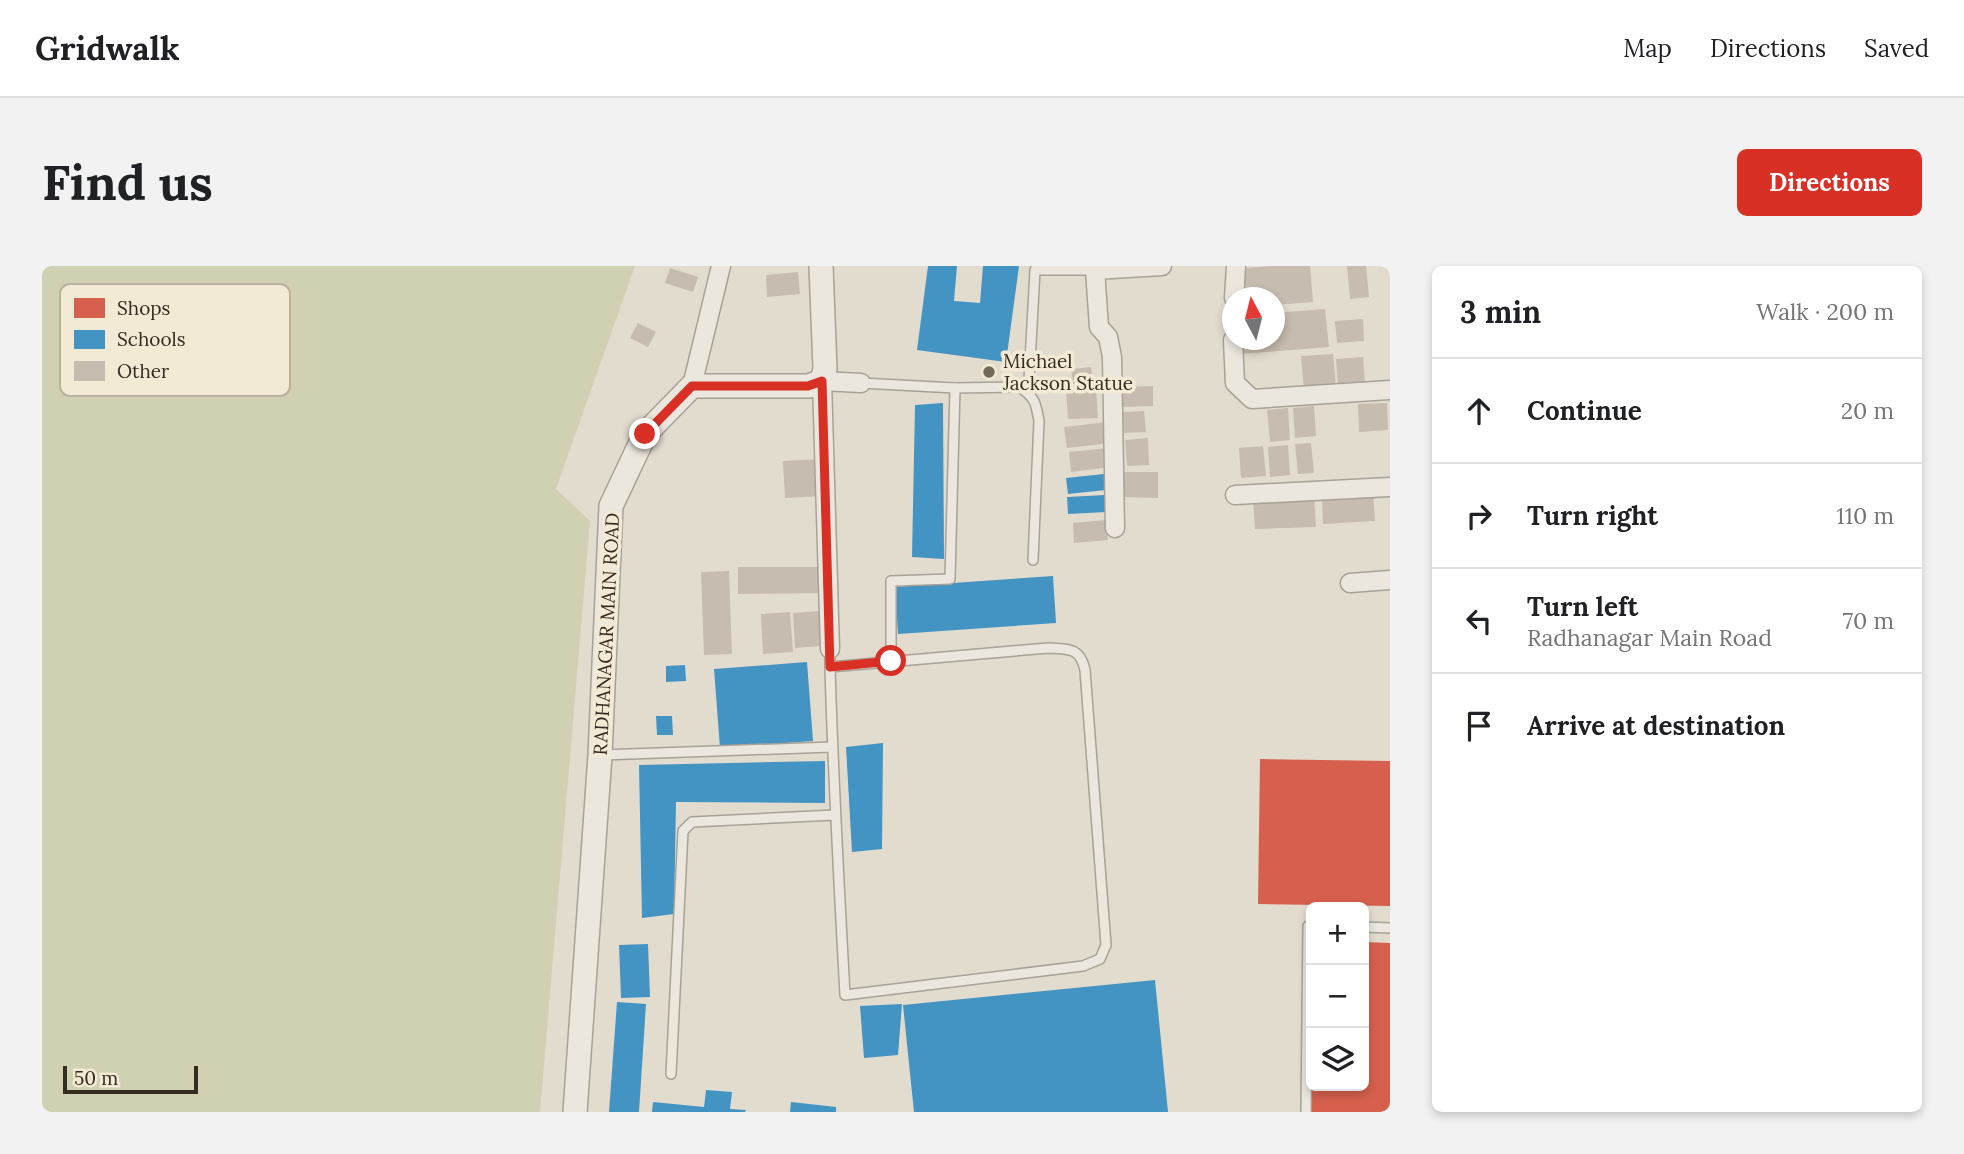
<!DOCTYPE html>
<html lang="en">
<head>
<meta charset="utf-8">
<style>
	:root { --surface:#fff; --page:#f2f2f2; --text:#202124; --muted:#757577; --line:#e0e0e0; --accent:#d93025 }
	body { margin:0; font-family:Lora,serif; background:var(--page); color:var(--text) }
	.controls { position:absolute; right:21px; bottom:21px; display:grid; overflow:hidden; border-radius:10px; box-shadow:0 4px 10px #0003 }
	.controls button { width:63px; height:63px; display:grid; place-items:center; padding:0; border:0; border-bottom:2px solid var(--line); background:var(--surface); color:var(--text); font:35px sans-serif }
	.compass { position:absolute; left:1180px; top:21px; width:63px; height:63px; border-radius:50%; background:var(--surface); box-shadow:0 4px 10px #0003; rotate:353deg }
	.scale { position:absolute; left:21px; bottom:18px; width:135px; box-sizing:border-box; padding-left:7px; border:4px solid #362b20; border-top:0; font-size:19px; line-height:24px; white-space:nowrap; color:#362b20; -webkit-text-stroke:5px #f2ead5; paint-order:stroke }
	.stop { position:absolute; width:21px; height:21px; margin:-16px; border:5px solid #d93025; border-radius:50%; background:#fff }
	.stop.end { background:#d93025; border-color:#fff; box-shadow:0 2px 7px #0008 }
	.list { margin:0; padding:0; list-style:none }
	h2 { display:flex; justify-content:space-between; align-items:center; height:91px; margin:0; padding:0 28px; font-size:30px }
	h2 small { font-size:23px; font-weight:400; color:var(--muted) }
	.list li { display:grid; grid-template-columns:46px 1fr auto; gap:21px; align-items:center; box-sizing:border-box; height:105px; padding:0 28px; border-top:2px solid var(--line) }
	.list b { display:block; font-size:26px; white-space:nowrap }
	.list p { margin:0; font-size:23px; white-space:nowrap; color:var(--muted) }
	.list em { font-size:23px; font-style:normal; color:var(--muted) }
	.icon { flex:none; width:38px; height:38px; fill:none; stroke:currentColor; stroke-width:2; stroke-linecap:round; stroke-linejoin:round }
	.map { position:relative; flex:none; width:1348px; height:846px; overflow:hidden; border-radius:10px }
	header { display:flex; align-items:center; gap:42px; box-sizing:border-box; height:98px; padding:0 35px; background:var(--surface); border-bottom:2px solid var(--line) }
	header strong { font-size:33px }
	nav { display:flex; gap:38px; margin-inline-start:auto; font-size:24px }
	.intro { display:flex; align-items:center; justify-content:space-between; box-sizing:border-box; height:168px; padding:0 42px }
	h1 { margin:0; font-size:49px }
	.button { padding:18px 32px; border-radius:10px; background:var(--accent); color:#fff; font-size:24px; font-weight:700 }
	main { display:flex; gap:42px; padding:0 42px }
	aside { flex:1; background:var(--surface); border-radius:10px; box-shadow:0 4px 10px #0003 }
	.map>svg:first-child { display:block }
	.green { fill:#d0d0b2 }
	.shops { fill:#d6604d }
	.schools { fill:#4393c3 }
	.building { fill:#c6bcaf }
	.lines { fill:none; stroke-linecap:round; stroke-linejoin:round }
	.service-casing { stroke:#a8a197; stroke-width:12 }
	.minor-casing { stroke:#a8a197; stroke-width:21 }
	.tertiary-casing { stroke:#a8a197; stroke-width:26 }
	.service { stroke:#ebe7df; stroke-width:9 }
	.minor { stroke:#ebe7df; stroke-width:18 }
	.tertiary { stroke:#ebe7df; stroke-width:23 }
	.route { stroke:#d93025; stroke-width:9 }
	.poi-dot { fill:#72695d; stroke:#f2ead5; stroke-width:2.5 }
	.labels { text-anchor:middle; stroke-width:7; stroke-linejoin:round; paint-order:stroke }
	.poi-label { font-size:19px; fill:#362b20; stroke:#f2ead5; text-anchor:start }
	.street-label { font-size:19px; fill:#362b20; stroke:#f2ead5 }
	.key { fill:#f2ead5; stroke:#bab19f; stroke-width:2 }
	.key-label { font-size:19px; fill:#362b20 }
</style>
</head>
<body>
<header>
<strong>Gridwalk</strong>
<nav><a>Map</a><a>Directions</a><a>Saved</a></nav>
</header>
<div class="intro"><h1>Find us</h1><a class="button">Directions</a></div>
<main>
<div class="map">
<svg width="1348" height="846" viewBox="0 0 1348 846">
	<rect width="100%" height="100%" fill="#e2dcce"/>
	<!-- green -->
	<polygon class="green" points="0,0 593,0 514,223 548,255 498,846 0,846"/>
	<!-- shops -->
	<g class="shops">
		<polygon points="1218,493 1348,495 1348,640 1216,638"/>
		<polygon points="1322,676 1348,677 1348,846 1269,846 1270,820 1322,820"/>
	</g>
	<!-- schools -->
	<g class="schools">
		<polygon points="886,0 915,0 912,35 938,37 941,0 977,0 964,96 875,84"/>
		<polygon points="901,137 902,293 870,291 873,139"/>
		<polygon points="1062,208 1064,224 1026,228 1024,212"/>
		<polygon points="1063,229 1064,246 1026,248 1025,231"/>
		<polygon points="1011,310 1014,357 856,368 853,321"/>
		<polygon points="765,396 771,475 678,482 672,403"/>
		<polygon points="643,399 644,415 624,416 624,400"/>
		<polygon points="614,450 630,450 631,469 615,469"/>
		<polygon points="841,477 840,583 810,586 804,481"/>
		<polygon points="783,495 783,537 634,536 632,648 600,652 597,499"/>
		<polygon points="606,678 608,731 579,732 577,679"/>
		<polygon points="1113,714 1126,846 872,846 861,739"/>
		<polygon points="575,736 604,738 597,846 567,846"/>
		<polygon points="860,738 856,789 822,792 818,740"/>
		<polygon points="664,824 690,826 688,843 704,844 703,846 610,846 611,836 662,841"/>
		<polygon points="749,836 794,841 794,846 748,846"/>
	</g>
	<!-- building -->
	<g class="building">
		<polygon points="1230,0 1268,0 1271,36 1232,39 1232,32 1204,32 1202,2"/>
		<polygon points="1305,0 1324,0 1327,31 1308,33"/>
		<polygon points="628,2 656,11 651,26 623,17"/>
		<polygon points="756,6 758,28 725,31 724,9"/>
		<polygon points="1283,43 1287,81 1198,88 1197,74 1232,74 1232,47"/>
		<polygon points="1321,53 1322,75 1295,77 1293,55"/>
		<polygon points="596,57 614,66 606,81 588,72"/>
		<polygon points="1291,88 1294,121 1262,124 1259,90"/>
		<polygon points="1321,91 1323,117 1296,119 1294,93"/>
		<polygon points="1049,101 1051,116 1031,118 1029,103"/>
		<polygon points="1111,120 1111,140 1080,141 1080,121"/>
		<polygon points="1054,121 1056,152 1026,153 1024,123"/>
		<polygon points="1345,137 1346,164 1317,166 1316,138"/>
		<polygon points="1272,140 1274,170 1253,172 1251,142"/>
		<polygon points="1246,142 1248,174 1228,176 1225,144"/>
		<polygon points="1102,145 1104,166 1082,167 1081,146"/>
		<polygon points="1067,156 1069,177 1025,182 1022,161"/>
		<polygon points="1106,172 1107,199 1085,200 1083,174"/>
		<polygon points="1269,177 1272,207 1256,208 1253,178"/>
		<polygon points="1246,179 1248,209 1228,211 1226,181"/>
		<polygon points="1221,180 1224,210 1199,212 1197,182"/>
		<polygon points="1066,182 1069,201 1029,206 1027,186"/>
		<polygon points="779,193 781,230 743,232 741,195"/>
		<polygon points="1080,206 1116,206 1116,232 1080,231"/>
		<polygon points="1331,226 1333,255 1281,258 1280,229"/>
		<polygon points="1272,229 1274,261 1213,263 1211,231"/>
		<polygon points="1064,254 1066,274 1032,277 1031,257"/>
		<polygon points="696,301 780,301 780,327 696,328"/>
		<polygon points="687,305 690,388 662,389 659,306"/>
		<polygon points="777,345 779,380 753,382 751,347"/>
		<polygon points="748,346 751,386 721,388 719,348"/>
	</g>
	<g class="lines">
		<!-- service casing -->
		<g class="service-casing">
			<g id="service">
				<polyline points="819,117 913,122"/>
				<path d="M977,121C993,131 994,137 997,155L991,294"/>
				<path d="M788,383V401C791,510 797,619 803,729L1041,700L1058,693L1064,679L1043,404C1038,381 1026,383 1006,382L788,401"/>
				<polyline points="849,395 849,315 908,313 913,122 977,121 984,118 987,114 993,4 1053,4"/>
				<polyline points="559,489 790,481"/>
				<polyline points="1322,661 1348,662"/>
				<polyline points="629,808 641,565 650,556 793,549"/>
				<polyline points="1264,846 1266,660 1269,660"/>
			</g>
		</g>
		<!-- minor casing -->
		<g class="minor-casing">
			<g id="minor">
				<polyline points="1192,32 1194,0"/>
				<polyline points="1191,74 1193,117 1210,133 1348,124"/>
				<polyline points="650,120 679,0"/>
				<polyline points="1193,229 1348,221"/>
				<polyline points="1073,262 1070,91 1066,71 1057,61 1053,4 1120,0"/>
				<polyline points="1308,317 1348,314"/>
				<polyline points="788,383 780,115 819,117"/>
			</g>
		</g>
		<!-- tertiary casing -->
		<g class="tertiary-casing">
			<polyline id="tertiary" points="533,846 558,489 569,240 603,168 650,120 767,120 780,115 783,103 779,0"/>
		</g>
		<!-- service -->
		<use href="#service" class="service"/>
		<!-- minor -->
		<use href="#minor" class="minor"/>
		<!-- tertiary -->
		<use href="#tertiary" class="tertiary"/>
	</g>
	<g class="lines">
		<!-- route -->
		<polyline class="route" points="603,168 650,120 766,120 780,115 788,401 849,395"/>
	</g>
	<!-- markers -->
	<circle class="poi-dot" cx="947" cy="106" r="7"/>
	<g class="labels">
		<!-- poi labels -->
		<g class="poi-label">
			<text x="961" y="102">Michael<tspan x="961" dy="22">Jackson Statue</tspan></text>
		</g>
		<!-- street labels -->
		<g class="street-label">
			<text transform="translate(564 368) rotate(-87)" y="7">RADHANAGAR MAIN ROAD</text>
		</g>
	</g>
	<!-- legend -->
	<rect x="18" y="18" width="230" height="112" rx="10" class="key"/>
	<rect x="32" y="32" width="31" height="20" fill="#d6604d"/>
	<rect x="32" y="64" width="31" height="19" fill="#4393c3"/>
	<rect x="32" y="95" width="31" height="20" fill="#c6bcaf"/>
	<g class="key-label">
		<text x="75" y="49">Shops</text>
		<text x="75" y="80">Schools</text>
		<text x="75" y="112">Other</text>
	</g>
</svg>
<div class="controls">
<button>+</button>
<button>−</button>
<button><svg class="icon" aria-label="layers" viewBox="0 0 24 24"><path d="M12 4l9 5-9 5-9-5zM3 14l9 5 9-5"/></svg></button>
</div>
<svg class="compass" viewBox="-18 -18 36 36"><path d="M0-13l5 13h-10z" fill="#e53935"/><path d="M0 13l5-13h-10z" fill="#757577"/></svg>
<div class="scale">50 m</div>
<div class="stop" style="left:849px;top:395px"></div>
<div class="stop end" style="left:603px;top:168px"></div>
</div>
<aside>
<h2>3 min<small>Walk · 200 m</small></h2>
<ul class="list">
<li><svg class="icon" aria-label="ahead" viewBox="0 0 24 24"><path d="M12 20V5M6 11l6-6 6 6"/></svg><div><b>Continue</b></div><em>20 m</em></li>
<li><svg class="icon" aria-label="right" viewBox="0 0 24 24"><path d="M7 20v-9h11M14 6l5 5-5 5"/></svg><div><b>Turn right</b></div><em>110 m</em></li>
<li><svg class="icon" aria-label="left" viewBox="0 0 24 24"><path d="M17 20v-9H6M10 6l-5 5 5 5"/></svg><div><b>Turn left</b><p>Radhanagar Main Road</p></div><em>70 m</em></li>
<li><svg class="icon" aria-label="arrive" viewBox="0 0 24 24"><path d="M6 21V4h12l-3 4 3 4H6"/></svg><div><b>Arrive at destination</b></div></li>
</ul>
</aside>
</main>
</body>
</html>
